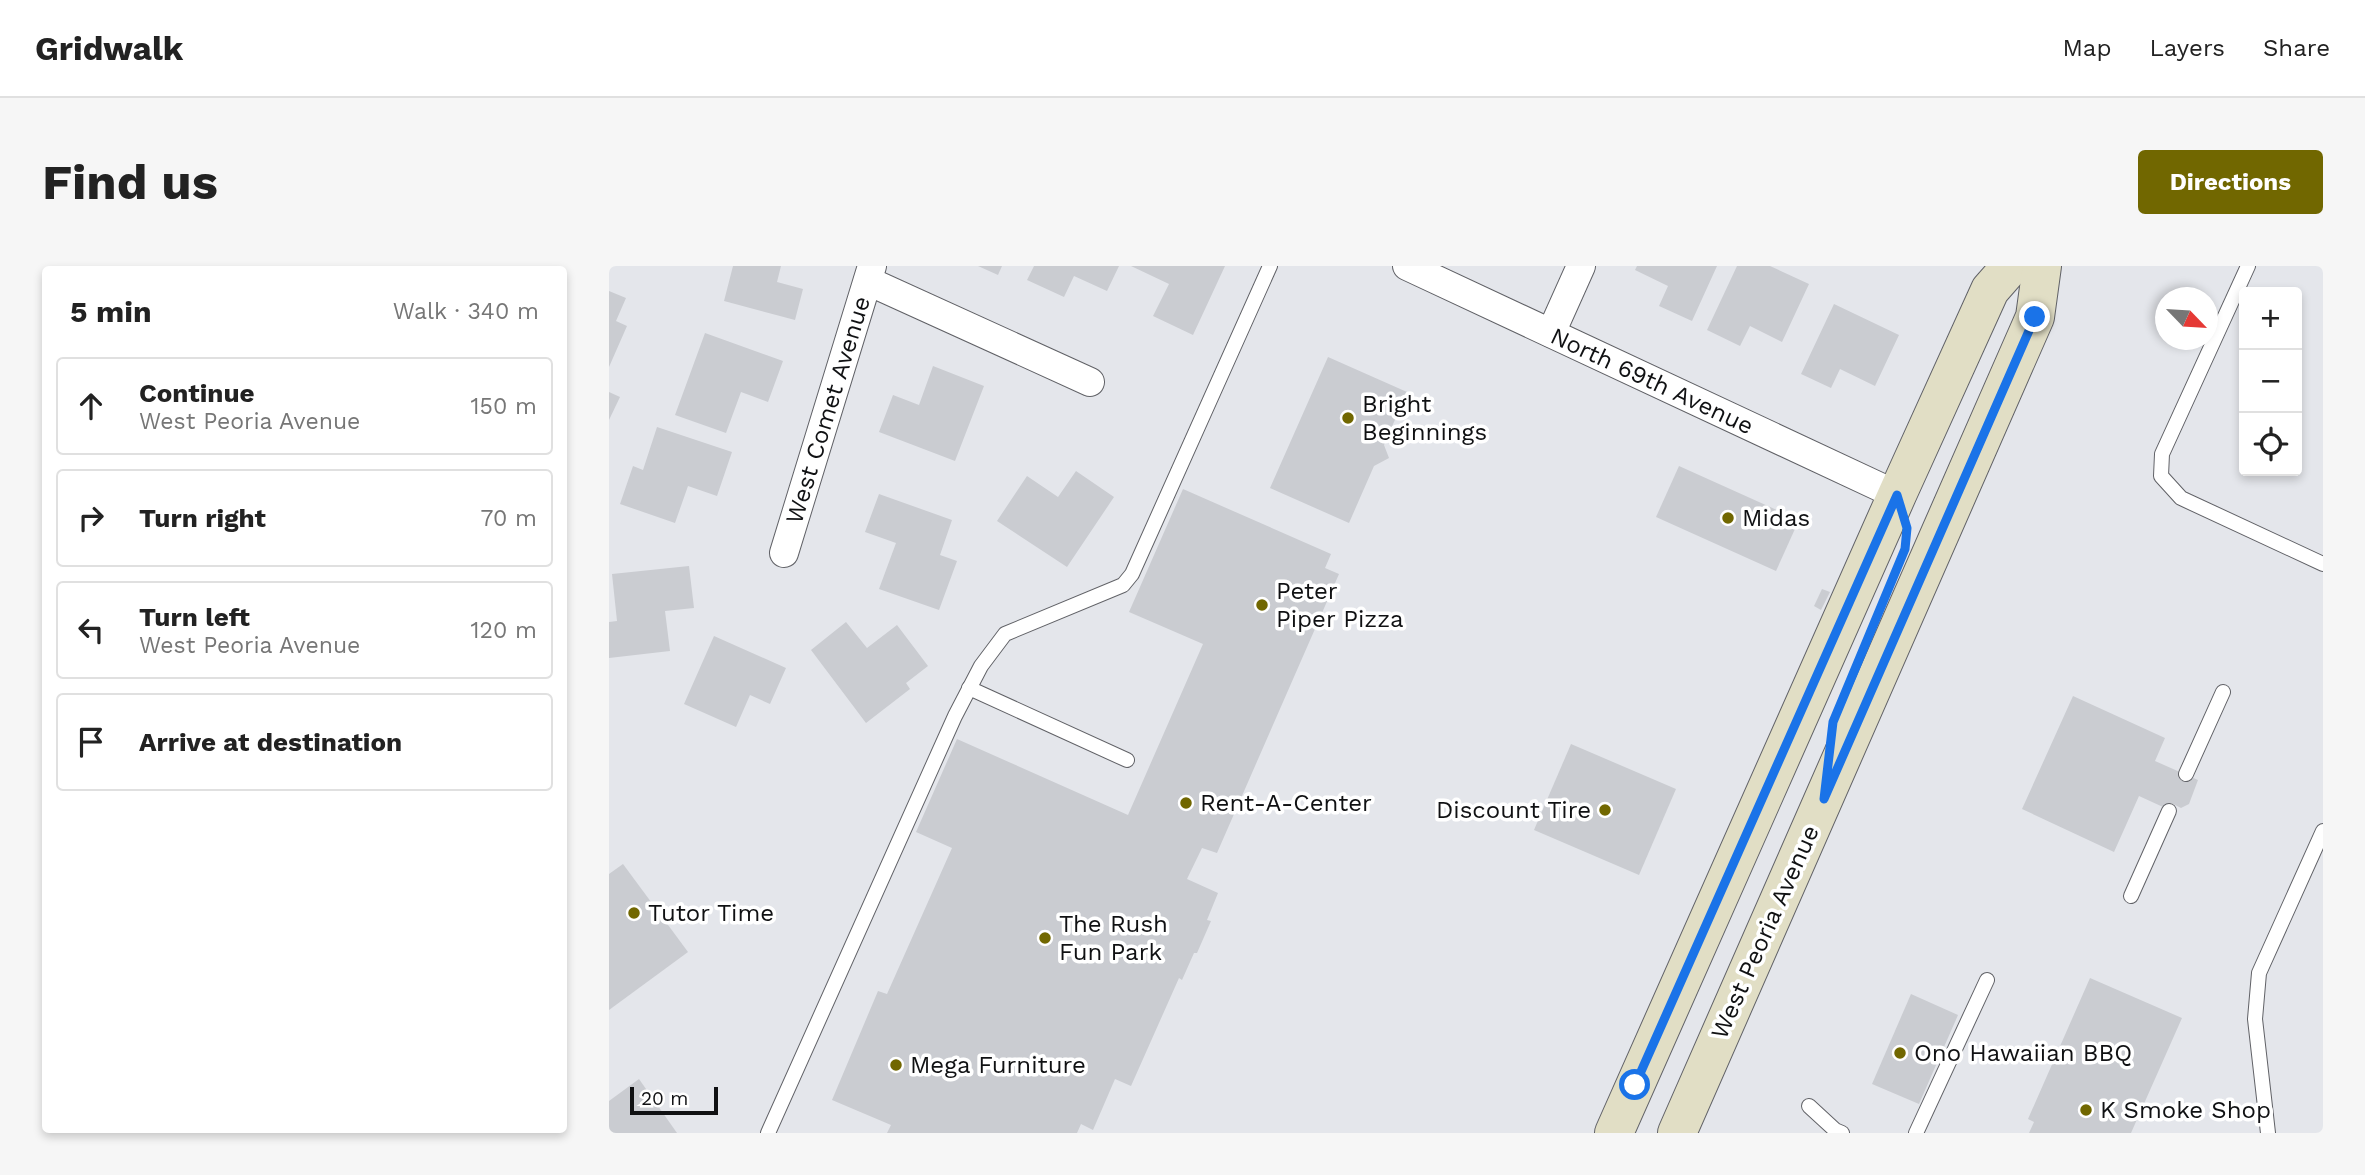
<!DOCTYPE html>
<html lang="en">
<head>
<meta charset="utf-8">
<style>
	:root { --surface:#fff; --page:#f6f6f6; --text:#222; --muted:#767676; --line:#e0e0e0; --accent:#716700 }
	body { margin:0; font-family:"Work Sans",sans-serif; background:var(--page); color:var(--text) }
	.controls { position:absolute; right:21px; top:21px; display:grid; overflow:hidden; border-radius:7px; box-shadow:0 4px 10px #0003 }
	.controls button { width:63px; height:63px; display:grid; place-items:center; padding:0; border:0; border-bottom:2px solid var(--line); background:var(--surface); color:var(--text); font:35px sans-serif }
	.compass { position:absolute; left:1546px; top:21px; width:63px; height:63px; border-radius:50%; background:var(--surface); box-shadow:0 4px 10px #0003; rotate:115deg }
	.scale { position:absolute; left:21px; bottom:18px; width:88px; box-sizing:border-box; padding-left:7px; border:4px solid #101113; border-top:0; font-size:19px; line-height:24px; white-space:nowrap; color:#101113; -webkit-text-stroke:5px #fff; paint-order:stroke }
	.stop { position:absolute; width:21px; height:21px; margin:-16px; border:5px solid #1a73e8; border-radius:50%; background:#fff }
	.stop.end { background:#1a73e8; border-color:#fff; box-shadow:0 2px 7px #0008 }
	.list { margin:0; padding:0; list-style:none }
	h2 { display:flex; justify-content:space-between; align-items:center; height:91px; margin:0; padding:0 28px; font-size:30px }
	h2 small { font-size:23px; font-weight:400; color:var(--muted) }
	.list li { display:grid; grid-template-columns:46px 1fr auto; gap:21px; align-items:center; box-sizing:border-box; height:98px; margin:0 14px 14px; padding:0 14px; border:2px solid var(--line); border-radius:7px }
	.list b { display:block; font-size:26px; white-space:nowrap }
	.list p { margin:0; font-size:23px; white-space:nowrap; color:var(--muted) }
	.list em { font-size:23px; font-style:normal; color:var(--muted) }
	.icon { flex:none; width:38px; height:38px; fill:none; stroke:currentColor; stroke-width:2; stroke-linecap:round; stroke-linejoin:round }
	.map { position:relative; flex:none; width:1714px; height:867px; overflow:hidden; border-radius:7px }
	header { display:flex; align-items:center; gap:42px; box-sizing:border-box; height:98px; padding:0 35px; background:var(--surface); border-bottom:2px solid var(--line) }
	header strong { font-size:33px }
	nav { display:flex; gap:38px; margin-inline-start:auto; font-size:24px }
	.intro { display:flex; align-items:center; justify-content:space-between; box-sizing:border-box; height:168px; padding:0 42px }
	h1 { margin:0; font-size:49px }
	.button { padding:18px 32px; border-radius:7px; background:var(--accent); color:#fff; font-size:24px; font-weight:700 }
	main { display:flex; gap:42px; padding:0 42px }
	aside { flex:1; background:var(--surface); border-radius:7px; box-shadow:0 4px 10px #0003 }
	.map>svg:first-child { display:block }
	.building { fill:#caccd1 }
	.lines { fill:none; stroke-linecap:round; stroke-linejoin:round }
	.service-casing { stroke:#616267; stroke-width:16 }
	.minor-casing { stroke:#616267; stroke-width:30 }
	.secondary-casing { stroke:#616267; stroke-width:40 }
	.service { stroke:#fff; stroke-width:14 }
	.minor { stroke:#fff; stroke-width:28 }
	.secondary { stroke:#e1dec5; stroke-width:38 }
	.route { stroke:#1a73e8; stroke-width:9 }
	.poi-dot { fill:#716700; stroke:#fff; stroke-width:2.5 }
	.labels { text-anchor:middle; stroke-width:7; stroke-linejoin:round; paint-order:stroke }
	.street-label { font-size:24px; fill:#101113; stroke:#fff }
	.poi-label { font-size:24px; fill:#101113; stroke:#fff; text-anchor:start }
</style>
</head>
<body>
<header>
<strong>Gridwalk</strong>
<nav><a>Map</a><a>Layers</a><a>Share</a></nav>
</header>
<div class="intro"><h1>Find us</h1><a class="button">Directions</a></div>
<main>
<aside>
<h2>5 min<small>Walk · 340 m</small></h2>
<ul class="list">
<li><svg class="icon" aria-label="ahead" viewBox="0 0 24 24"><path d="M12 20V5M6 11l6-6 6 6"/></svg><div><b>Continue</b><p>West Peoria Avenue</p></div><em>150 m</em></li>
<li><svg class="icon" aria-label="right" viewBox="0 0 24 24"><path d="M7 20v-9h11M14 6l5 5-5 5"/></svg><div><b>Turn right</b></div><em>70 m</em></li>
<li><svg class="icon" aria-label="left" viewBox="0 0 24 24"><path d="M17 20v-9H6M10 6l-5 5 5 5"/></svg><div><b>Turn left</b><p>West Peoria Avenue</p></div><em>120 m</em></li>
<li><svg class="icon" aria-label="arrive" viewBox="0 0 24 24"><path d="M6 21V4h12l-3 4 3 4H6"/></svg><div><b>Arrive at destination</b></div></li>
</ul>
</aside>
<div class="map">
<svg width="1714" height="867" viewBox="0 0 1714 867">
	<rect width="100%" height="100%" fill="#e4e6eb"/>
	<!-- building -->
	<g class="building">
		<polygon points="124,0 172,0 168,16 194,23 186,54 115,35"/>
		<polygon points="369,0 393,0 389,9"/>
		<polygon points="425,0 510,0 498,25 465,10 455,31 418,14"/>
		<polygon points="522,0 616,0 584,69 544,50 560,18"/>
		<polygon points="1028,0 1108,0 1083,55 1050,40 1059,20 1026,4"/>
		<polygon points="1128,0 1161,0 1200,18 1173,76 1141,60 1131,80 1098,64"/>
		<polygon points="0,25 17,32 7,55 18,60 0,101"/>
		<polygon points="1225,38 1290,69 1266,120 1231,103 1222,122 1192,108"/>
		<polygon points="96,67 174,95 159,136 132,126 117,167 66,149"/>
		<polygon points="719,91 798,126 775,179 780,192 765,200 740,257 661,222"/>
		<polygon points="324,100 375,120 346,195 270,166 284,129 310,139"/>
		<polygon points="0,126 11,131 0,154"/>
		<polygon points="48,161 123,186 108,230 79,220 66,257 11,238 24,200 34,204"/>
		<polygon points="1070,200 1190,254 1167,305 1047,251"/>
		<polygon points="467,205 505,231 458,301 388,255 418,210 449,231"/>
		<polygon points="574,223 722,288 716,302 730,308 608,587 593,582 578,613 609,627 598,654 602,655 588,687 585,687 573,714 570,712 522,820 506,813 484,864 472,858 468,867 278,867 282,859 223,834 269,725 278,728 343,582 307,566 348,473 519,549 594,378 520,346"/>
		<polygon points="270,228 343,254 331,289 348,295 330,344 270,323 287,277 256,266"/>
		<polygon points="80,300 85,342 56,345 61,385 0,392 0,356 8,355 3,308"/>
		<polygon points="1213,323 1221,326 1212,344 1205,340"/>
		<polygon points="237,356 258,382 288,359 319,400 297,417 301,423 257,457 202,384"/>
		<polygon points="105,370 177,402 161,438 141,429 127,461 75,438"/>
		<polygon points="1464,430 1556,472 1546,495 1589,514 1580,538 1572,542 1562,537 1559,540 1554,541 1530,530 1505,586 1413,543"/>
		<polygon points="962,478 1067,523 1030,609 925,564"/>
		<polygon points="14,598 79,686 0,744 0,608"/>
		<polygon points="1481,712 1573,752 1522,867 1420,867 1425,856 1419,853"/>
		<polygon points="1302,728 1349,749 1310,838 1263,818"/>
		<polygon points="30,813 68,867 0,867 0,835"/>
	</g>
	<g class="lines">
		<!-- service casing -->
		<g class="service-casing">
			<g id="service">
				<polyline points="1639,0 1553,188 1552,210 1572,232 1714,298"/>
				<polyline points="360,422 518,494"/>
				<polyline points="1577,508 1614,426"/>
				<polyline points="1522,630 1560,545"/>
				<polyline points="1200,840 1226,864 1233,867"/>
				<polyline points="159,867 346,450 372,400 396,368 514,319 523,308 661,0"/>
				<polyline points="1307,867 1378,714"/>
				<polyline points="1659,867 1646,753 1650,707 1714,565"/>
			</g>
		</g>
		<!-- minor casing -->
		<g class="minor-casing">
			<g id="minor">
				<polyline points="798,0 1288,229"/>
				<polyline points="259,15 481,116"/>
				<polyline points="942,67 972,0"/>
				<polyline points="175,287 263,0"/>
			</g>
		</g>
		<!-- secondary casing -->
		<g class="secondary-casing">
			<g id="secondary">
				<polyline points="1005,867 1288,229 1381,24 1402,0"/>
				<polyline points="1068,867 1426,51 1433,0"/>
			</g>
		</g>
		<!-- service -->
		<use href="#service" class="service"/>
		<!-- minor -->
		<use href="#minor" class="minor"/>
		<!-- secondary -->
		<use href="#secondary" class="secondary"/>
	</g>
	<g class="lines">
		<!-- route -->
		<polyline class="route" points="1026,819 1288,229 1298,262 1296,283 1224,456 1215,533 1426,51"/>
	</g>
	<!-- markers -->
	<g class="poi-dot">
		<circle cx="739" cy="152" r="7"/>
		<circle cx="1119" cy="252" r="7"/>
		<circle cx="653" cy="339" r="7"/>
		<circle cx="577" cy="537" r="7"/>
		<circle cx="996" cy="544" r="7"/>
		<circle cx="25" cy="647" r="7"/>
		<circle cx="436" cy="672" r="7"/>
		<circle cx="1291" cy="787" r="7"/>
		<circle cx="287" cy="799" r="7"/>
		<circle cx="1477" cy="844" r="7"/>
	</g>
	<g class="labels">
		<!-- street labels -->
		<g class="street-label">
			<text transform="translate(1043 115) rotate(25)" y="8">North 69th Avenue</text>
			<text transform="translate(219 144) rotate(-73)" y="8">West Comet Avenue</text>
			<text transform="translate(1156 666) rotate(-66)" y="8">West Peoria Avenue</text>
		</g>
		<!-- poi labels -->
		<g class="poi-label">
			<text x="753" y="146">Bright<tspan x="753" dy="28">Beginnings</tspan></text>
			<text x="1133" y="260">Midas</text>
			<text x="667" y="333">Peter<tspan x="667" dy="28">Piper Pizza</tspan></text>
			<text x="591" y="545">Rent-A-Center</text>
			<text x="982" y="552" text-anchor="end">Discount Tire</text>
			<text x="39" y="655">Tutor Time</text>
			<text x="450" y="666">The Rush<tspan x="450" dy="28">Fun Park</tspan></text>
			<text x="1305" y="795">Ono Hawaiian BBQ</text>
			<text x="301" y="807">Mega Furniture</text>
			<text x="1491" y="852">K Smoke Shop</text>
		</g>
	</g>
</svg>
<div class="controls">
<button>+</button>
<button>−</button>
<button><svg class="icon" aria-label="locate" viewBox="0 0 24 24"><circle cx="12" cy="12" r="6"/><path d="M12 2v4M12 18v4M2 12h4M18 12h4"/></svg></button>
</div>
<svg class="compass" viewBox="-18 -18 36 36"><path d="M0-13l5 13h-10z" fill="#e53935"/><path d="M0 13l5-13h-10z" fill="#767676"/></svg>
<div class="scale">20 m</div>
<div class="stop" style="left:1026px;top:819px"></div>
<div class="stop end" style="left:1426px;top:51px"></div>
</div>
</main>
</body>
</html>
